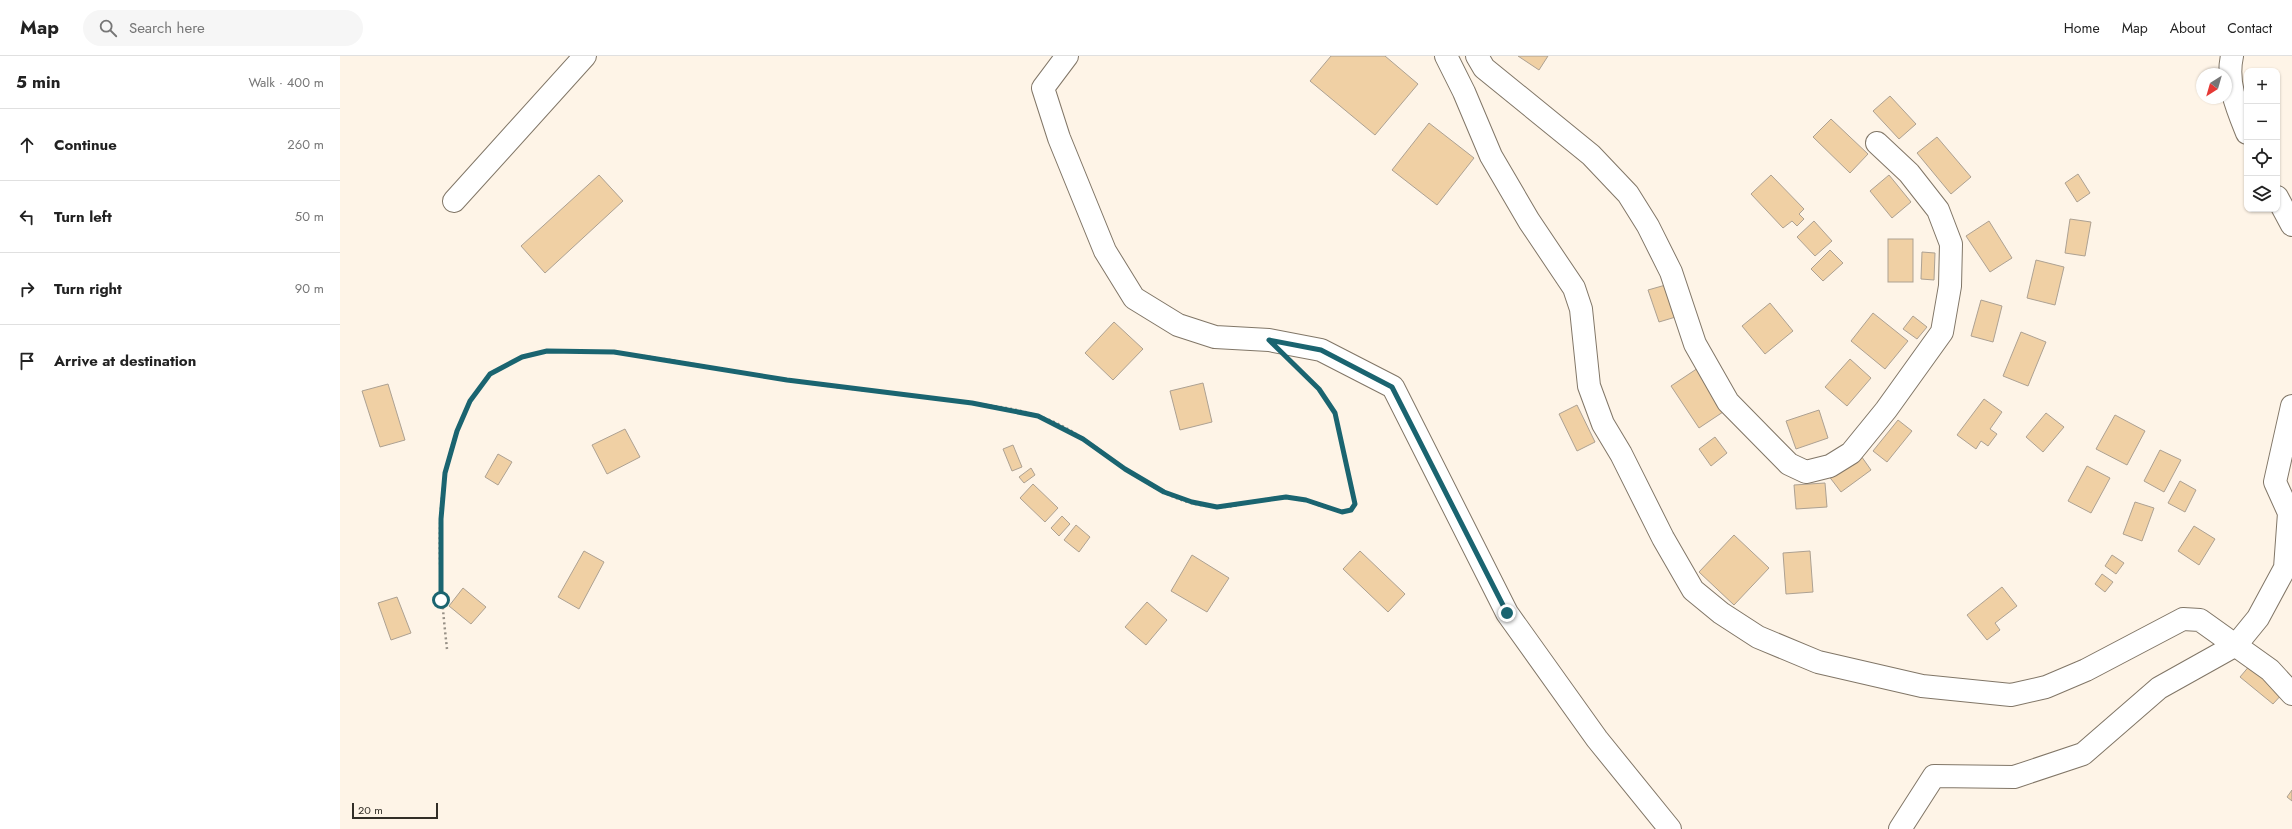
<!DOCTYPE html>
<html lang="en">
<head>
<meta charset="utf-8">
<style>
	:root { --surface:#fff; --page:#f6f6f6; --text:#222; --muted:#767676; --line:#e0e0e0 }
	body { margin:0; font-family:Jost,sans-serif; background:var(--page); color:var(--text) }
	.controls { position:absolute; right:12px; top:12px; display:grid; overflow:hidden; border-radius:8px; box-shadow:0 1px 3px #0004 }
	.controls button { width:36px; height:36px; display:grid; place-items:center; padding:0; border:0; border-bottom:1px solid var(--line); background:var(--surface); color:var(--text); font:20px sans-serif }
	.compass { position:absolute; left:1856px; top:12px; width:36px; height:36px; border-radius:50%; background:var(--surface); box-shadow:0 1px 3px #0004; rotate:217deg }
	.scale { position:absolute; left:12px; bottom:10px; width:86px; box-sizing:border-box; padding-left:4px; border:2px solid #322e27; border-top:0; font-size:11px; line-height:14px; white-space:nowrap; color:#322e27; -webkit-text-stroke:3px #fef4e7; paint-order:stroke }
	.stop { position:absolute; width:12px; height:12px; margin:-9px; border:3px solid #1a6470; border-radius:50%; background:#fff }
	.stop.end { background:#1a6470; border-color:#fff; box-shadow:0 1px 4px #0008 }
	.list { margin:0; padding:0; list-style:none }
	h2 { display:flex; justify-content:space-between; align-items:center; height:52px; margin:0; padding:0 16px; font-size:17px }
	h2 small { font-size:13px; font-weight:400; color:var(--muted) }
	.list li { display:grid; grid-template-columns:26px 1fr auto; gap:12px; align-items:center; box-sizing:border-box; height:72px; padding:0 16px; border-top:1px solid var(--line) }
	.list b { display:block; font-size:15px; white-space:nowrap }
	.list em { font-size:13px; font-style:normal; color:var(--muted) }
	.icon { flex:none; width:22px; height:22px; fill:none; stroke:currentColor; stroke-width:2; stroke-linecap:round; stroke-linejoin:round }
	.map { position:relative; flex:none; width:1952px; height:773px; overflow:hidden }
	header { display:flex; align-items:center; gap:24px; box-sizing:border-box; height:56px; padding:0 20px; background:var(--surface); border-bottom:1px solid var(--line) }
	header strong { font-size:19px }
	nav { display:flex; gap:22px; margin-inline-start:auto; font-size:14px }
	.search { width:280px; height:36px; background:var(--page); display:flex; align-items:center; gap:10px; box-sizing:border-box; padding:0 14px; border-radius:22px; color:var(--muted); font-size:15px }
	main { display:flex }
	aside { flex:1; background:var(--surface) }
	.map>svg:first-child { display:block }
	.building { fill:#f0d0a4; stroke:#ada192 }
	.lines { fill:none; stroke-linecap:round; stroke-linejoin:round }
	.minor-casing { stroke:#817667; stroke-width:24 }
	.path { stroke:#979086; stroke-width:2.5; stroke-dasharray:2 3; stroke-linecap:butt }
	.minor { stroke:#fff; stroke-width:22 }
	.route { stroke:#1a6470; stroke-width:5 }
</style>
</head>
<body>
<header>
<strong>Map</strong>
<div class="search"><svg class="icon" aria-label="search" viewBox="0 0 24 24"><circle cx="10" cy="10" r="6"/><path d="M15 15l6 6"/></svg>Search here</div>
<nav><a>Home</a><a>Map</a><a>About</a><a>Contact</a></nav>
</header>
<main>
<aside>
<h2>5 min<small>Walk · 400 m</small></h2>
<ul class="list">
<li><svg class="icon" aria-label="ahead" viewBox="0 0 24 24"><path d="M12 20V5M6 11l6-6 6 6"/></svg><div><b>Continue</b></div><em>260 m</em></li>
<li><svg class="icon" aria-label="left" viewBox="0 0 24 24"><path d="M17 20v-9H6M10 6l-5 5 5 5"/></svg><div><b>Turn left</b></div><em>50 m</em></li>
<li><svg class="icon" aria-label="right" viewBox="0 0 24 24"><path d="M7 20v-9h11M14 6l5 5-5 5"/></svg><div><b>Turn right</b></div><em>90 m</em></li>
<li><svg class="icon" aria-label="arrive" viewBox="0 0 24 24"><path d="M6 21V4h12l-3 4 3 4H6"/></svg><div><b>Arrive at destination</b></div></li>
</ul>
</aside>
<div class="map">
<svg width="1952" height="773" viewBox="0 0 1952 773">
	<rect width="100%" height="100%" fill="#fef4e7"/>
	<!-- building -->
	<g class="building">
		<polygon points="991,0 1045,0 1078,28 1035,79 970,25"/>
		<polygon points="1178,0 1208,0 1199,14"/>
		<polygon points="1550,40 1576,68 1559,83 1533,55"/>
		<polygon points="1491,63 1528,98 1510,117 1473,81"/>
		<polygon points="1089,67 1134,102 1097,149 1052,114"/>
		<polygon points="1597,81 1631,121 1611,138 1577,97"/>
		<polygon points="1738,118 1750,137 1737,146 1725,127"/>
		<polygon points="259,119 283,145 205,217 181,190"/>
		<polygon points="1431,119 1464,153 1459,158 1464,163 1457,170 1452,165 1443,172 1411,138"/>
		<polygon points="1549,119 1571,146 1552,162 1530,135"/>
		<polygon points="1730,163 1751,166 1745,200 1725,197"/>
		<polygon points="1474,165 1492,185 1475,200 1457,181"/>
		<polygon points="1649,165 1672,202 1650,216 1626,180"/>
		<rect x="1548" y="183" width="25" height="43"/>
		<polygon points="1490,194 1503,207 1483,225 1471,213"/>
		<polygon points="1582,196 1595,197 1594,224 1581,223"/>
		<polygon points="1696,204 1724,211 1715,249 1687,242"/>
		<polygon points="1329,228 1339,260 1319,266 1308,234"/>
		<polygon points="1641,244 1662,250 1653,286 1631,280"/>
		<polygon points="1430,247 1453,275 1425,298 1402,270"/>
		<polygon points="1533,257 1568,285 1545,313 1511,285"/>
		<polygon points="1573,260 1587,271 1577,283 1563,273"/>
		<polygon points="774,266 803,293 773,324 745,297"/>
		<polygon points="1681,276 1706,286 1688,330 1663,320"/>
		<polygon points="1510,303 1531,322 1507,350 1485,331"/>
		<polygon points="1358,312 1386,354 1359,372 1331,330"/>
		<polygon points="863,327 872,366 840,374 830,335"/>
		<polygon points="48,328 65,384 40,391 22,335"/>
		<polygon points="1644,343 1662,356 1650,373 1657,378 1648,390 1641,385 1636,393 1617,379"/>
		<polygon points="1237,349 1255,386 1237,395 1219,358"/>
		<polygon points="1479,354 1488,382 1456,393 1446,365"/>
		<polygon points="1706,357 1724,371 1703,396 1686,381"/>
		<polygon points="1775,359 1805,375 1787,409 1756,393"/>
		<polygon points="1558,364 1572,375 1547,406 1533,395"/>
		<polygon points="285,373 300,401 267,418 252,389"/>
		<polygon points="1375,381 1387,397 1371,410 1359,393"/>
		<polygon points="673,389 682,411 672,415 663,393"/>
		<polygon points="1820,394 1841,404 1824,436 1804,425"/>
		<polygon points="1519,397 1531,414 1501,436 1488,419"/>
		<polygon points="158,398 172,406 158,429 145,421"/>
		<polygon points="1747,410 1770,422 1751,457 1728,445"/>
		<polygon points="691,412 695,419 684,427 679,421"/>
		<polygon points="1840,425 1856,434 1845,456 1828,447"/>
		<polygon points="1485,427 1487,451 1456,453 1454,429"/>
		<polygon points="693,428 718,452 705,466 680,442"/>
		<polygon points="1795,446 1814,452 1802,485 1783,478"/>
		<polygon points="722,460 730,468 719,480 711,472"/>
		<polygon points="736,469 750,481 739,496 724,484"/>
		<polygon points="1854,470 1875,483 1859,509 1838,495"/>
		<polygon points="1394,479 1429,512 1394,549 1359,516"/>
		<polygon points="244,495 264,506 239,553 218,541"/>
		<polygon points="1020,495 1065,538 1048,556 1003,513"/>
		<polygon points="1470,495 1473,536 1446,538 1443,497"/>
		<polygon points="852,499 889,522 867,556 831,535"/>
		<polygon points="1772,499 1784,507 1776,518 1765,510"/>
		<polygon points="1762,518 1773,526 1765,536 1755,528"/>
		<polygon points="1662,531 1677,550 1655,567 1660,574 1647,584 1627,559"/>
		<polygon points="123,532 146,551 131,568 109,550"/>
		<polygon points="57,541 71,577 51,584 38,547"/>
		<polygon points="807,546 827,564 806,589 785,571"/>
		<polygon points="1911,608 1944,636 1933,648 1900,621"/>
		<polygon points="1952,734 1952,745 1947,741"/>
	</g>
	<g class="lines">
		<!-- minor casing -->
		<g class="minor-casing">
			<g id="minor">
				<polyline points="727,0 703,32 719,82 765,195 794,242 838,269 875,281 929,284 981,294 1053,331 1167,557 1257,683 1330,773"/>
				<polyline points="1106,0 1124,36 1151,100 1189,165 1234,232 1241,253 1249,330 1263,368 1281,398 1323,482 1353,534 1381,557 1418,581 1478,606 1582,630 1671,639 1706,631 1746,614 1843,563 1860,564 1930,614 1952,638"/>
				<polyline points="1137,0 1144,12 1251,99 1288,138 1308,170 1331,216 1355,288 1388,346 1449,408 1466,416 1490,410 1511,397 1546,354 1602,276 1610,230 1611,188 1598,154 1569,117 1537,87"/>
				<path d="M1892,0C1886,27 1897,52 1907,77"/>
				<polyline points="1937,141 1952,169"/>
				<polyline points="114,145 245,0"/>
				<polyline points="1560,773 1594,720 1674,721 1743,698 1819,632 1896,589 1918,562 1945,512 1949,457 1935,426 1952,350"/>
			</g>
		</g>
		<!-- path -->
		<path class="path" d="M107,593C98,512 88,403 139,333C142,329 146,322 150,319C162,308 188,299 204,296C215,294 228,295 240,295C309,296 377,314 446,324C498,332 552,337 605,344C632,347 673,351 699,360C762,381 806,448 877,451C901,452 924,440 948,441C969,442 989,458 1011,454L1015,448L995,357L979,333L963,318"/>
		<!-- minor -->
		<use href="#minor" class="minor"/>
	</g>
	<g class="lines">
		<!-- route -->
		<polyline class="route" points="101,544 101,463 105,417 117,375 130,345 150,318 182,301 207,295 274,296 447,324 632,347 698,360 743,383 785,413 824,436 852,446 877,451 946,441 966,444 1002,456 1011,454 1015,448 995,357 979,333 929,284 981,294 1052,331 1167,557"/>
	</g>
</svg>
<div class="controls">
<button>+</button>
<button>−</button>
<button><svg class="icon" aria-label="locate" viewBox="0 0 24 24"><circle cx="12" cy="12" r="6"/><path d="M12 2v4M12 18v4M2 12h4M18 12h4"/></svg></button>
<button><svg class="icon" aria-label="layers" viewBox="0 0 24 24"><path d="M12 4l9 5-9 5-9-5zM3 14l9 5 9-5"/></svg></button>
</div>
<svg class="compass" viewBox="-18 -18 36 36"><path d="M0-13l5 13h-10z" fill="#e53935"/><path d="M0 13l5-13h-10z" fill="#767676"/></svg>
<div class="scale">20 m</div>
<div class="stop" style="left:101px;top:544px"></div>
<div class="stop end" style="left:1167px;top:557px"></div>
</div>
</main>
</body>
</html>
